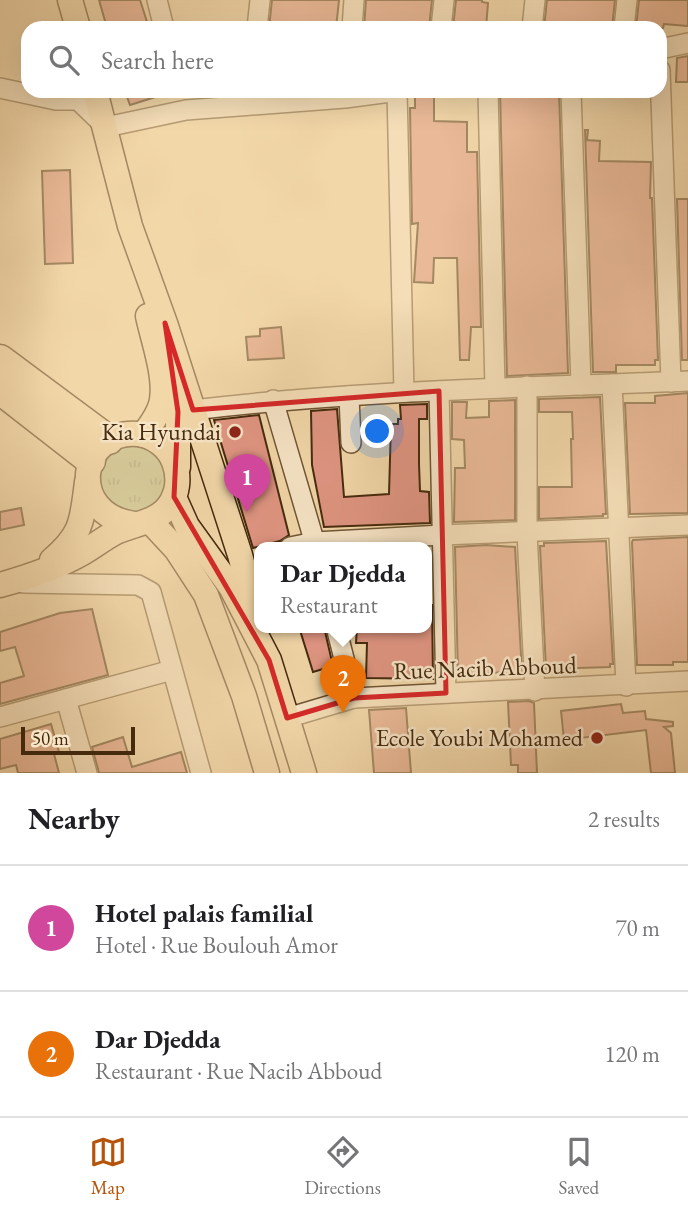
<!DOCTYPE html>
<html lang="en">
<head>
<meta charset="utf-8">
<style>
	:root { --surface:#fff; --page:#f6f6f6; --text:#202124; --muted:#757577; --line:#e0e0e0; --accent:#b45309 }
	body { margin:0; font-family:"EB Garamond",serif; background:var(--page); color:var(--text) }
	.scale { position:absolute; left:21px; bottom:18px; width:114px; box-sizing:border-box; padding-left:7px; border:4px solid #452a0d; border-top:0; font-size:19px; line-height:24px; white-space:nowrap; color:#452a0d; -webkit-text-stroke:5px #f7e5c7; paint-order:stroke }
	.you { position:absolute; left:378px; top:432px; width:24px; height:24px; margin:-18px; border:5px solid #fff; border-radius:50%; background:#1a73e8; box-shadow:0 0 0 10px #1a73e833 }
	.badge { display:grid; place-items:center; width:46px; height:46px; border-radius:50%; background:var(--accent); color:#fff; font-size:23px; font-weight:700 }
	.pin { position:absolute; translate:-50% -58px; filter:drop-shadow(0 2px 4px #0008) }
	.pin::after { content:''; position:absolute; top:37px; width:24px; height:21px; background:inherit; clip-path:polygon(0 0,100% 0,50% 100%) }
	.popup { position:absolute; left:254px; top:542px; width:178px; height:91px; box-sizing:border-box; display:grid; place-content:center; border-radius:14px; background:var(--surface); filter:drop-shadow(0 2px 5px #0005); font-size:23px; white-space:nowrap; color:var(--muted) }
	.popup b { font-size:26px; color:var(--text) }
	.popup::after { content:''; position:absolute; left:50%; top:100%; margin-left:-14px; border:14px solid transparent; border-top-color:var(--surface) }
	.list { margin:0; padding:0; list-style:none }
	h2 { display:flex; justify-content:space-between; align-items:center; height:91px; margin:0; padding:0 28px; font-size:30px }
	h2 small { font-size:23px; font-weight:400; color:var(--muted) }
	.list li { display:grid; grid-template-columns:46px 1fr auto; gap:21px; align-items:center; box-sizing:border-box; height:126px; padding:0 28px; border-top:2px solid var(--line) }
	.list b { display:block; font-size:26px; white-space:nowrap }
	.list p { margin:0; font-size:23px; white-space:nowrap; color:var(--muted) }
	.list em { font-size:23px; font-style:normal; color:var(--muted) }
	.icon { flex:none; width:38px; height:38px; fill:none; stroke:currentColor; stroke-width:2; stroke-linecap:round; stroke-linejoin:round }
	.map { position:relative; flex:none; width:688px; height:773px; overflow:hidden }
	.search { position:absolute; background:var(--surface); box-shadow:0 7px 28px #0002; left:21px; right:21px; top:21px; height:77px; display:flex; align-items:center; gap:18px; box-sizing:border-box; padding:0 24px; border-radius:21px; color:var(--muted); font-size:26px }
	.sheet { height:343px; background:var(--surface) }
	nav { display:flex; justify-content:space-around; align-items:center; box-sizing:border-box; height:98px; border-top:2px solid var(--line); background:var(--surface); font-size:19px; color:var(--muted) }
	nav a { display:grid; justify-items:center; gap:4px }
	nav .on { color:var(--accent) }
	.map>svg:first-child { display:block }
	.grass { fill:url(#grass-tufts); stroke:#7e744c; stroke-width:2 }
	.building { fill:#e09582; stroke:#452a0d; stroke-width:2 }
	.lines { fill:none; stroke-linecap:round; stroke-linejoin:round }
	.minor-casing { stroke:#705534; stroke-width:22 }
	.major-casing { stroke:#452a0d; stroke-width:27 }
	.highway-casing { stroke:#452a0d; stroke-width:31 }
	.minor { stroke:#f7e5c7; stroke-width:19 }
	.major { stroke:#f2d7a9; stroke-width:24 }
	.highway { stroke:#f2d7a9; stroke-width:28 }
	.marked { fill:none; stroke:#d62828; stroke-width:5; stroke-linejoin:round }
	.poi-dot { fill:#8f2418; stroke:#f7e5c7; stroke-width:2.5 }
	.labels { text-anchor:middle; stroke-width:5; stroke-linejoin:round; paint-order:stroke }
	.poi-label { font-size:24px; fill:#452a0d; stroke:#f7e5c7; text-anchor:end }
	.street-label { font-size:24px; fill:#452a0d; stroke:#f7e5c7 }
</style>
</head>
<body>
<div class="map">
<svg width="688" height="773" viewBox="0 0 688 773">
	<defs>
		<pattern id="grass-tufts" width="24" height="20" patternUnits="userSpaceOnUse" patternTransform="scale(1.75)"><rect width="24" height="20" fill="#b8bf8a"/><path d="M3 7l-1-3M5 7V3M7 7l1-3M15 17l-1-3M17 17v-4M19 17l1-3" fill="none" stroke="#979b6f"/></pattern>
	</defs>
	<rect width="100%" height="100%" fill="#f2d7a9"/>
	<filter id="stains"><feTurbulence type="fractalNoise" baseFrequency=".00286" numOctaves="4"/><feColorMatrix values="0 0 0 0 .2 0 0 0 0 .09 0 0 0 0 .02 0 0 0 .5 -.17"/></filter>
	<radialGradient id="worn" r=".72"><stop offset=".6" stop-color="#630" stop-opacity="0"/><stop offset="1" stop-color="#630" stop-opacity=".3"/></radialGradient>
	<!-- grass -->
	<circle class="grass" cx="133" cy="479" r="33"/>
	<!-- building -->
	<g class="building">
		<polygon points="99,0 140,0 149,28 107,28"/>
		<polygon points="272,0 339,0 336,28 269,28"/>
		<polygon points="366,0 432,0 429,28 364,28"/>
		<polygon points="456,0 482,0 482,2 488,3 486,28 453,28"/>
		<polygon points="547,0 615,0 612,28 544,28"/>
		<polygon points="639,0 688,0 688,26 664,24 663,28 636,28"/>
		<polygon points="688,56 688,82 676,82 677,58"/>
		<polygon points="125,91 165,91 165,94 130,105"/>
		<polygon points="500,91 559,91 568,373 507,376"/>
		<polygon points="415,96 434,96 434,121 467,122 467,152 477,152 481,327 471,327 469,360 460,360 457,258 434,258 433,283 414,282 418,223 412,224 410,108 415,108"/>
		<polygon points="585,130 588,130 587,140 600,141 599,161 651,162 650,198 652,198 658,360 655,360 655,365 616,365 616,372 593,372"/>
		<polygon points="70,170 73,263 45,264 42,171"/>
		<polygon points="677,199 688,199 688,360 682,360"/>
		<polygon points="281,327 284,358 248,360 246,337 260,336 260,329"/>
		<polygon points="688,393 688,513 630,514 625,403 655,403 655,396"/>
		<polygon points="600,397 606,514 603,514 603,516 539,519 539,487 572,487 571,439 573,439 572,412 539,412 539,399"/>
		<polygon points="515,400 515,520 454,522 455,468 465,468 464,440 452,439 452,402 467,402 466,418 489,417 489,401"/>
		<polygon points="427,404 427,419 419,419 419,464 420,491 429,492 430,523 324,527 312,465 311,411 337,409 344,497 389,494 391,424 398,424 398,419 401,419 400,405"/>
		<polygon points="259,415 289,535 280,541 253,548 214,420"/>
		<polygon points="21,508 24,525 0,530 0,512"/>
		<polygon points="688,537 688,662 673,662 673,665 637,665 632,542 633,540"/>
		<polygon points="606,541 613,664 610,664 610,667 546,669 540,546 544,546 544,543"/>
		<polygon points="486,545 515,547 522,673 502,675 502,672 458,676 455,547"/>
		<polygon points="427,605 432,605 433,679 366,678 367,643 356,643 357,627 427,627"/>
		<polygon points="92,609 108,675 0,704 0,683 24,676 15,647 0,651 0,632 60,613"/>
		<polygon points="299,627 324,627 333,666 313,672"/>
		<polygon points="529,701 534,703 537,773 518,773 518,765 511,765 508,702"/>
		<polygon points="621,704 623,713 645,711 646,719 673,722 673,726 664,727 671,733 675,773 651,773 646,730 564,740 561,711"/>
		<polygon points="406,708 411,773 374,773 369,710"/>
		<polygon points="51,724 59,752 54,754 59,773 18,773 16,765 0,769 0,739"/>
		<polygon points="123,737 132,767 181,752 187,773 99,773 92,747"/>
	</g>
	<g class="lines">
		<!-- minor casing -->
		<g class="minor-casing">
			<g id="minor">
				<polyline points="157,0 164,28"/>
				<polyline points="257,28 260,0"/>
				<polyline points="352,28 354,0"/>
				<polyline points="441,28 444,0"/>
				<polyline points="532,28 535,0"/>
				<polyline points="624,28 627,0"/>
				<polyline points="660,49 688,43"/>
				<polyline points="660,70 671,382"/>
				<polyline points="0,88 56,100 78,100 106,127 186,110 345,98 398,91"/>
				<polyline points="397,91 404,392"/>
				<polyline points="488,91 495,388"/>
				<polyline points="571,91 581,385"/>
				<polyline points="612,384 626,686"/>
				<polyline points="527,386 527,533 535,691"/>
				<polyline points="439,391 446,693"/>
				<polyline points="349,396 351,443"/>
				<polyline points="273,400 316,547"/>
				<path d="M193,410C357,390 523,388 688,381"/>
				<polyline points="290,547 315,542 442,535 688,525"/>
				<polyline points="23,583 138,585 151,592 201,773"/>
				<polyline points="336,627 354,698"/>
				<polyline points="66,699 87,773"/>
				<polyline points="0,717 172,670"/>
				<polyline points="287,718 354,698 688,681"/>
			</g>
		</g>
		<!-- major casing -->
		<g class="major-casing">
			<g id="major">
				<polyline points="70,0 78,28"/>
				<polyline points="95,91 130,226 165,323 240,555 259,625"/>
				<polyline points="174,388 178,412 178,467"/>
				<path d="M143,435C151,425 160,412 162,400C166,375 153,340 148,316"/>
				<polyline points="174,497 187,526 231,587 269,660 304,773"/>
				<polyline points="150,521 176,549 206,595 244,696 267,773"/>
				<path d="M52,560C83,534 82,520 87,482"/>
				<path d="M0,585C29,577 58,567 84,552C95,546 104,538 116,532C133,524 155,523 168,507C178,495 180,477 174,462C169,448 154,436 139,434C79,428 65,514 134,524"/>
			</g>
		</g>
		<!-- highway casing -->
		<g class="highway-casing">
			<g id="highway">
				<polyline points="0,359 109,440"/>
				<polyline points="0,390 91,461"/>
			</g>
		</g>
		<!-- minor -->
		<use href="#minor" class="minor"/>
		<!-- major -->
		<use href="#major" class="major"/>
		<!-- highway -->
		<use href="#highway" class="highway"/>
	</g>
	<!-- marked area -->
	<path d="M0 0H688V773H0ZM165,323L193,410L439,391L446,693L354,698L287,718L269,660L174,497L178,412Z" fill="#f2d7a9" fill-opacity=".55" fill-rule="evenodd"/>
	<path class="marked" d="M165,323L193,410L439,391L446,693L354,698L287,718L269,660L174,497L178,412Z"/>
	<!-- markers -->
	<g class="poi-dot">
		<circle cx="235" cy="432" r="7"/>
		<circle cx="597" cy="738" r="7"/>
	</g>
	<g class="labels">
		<!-- poi labels -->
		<g class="poi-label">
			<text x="221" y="440">Kia Hyundai</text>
			<text x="583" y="746">Ecole Youbi Mohamed</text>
		</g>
		<!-- street labels -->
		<g class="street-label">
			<text transform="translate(485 668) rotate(-2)" y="8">Rue Nacib Abboud</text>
		</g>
	</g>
	<rect width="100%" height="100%" filter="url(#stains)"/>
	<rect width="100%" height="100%" fill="url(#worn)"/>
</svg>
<div class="scale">50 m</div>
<div class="you"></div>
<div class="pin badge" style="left:247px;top:512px;background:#d1479c">1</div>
<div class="pin badge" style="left:343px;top:713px;background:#e8710a">2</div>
<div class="popup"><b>Dar Djedda</b>Restaurant</div>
<div class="search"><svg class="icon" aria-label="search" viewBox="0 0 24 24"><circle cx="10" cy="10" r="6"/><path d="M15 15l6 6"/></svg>Search here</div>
</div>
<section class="sheet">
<h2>Nearby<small>2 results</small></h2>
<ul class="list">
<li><span class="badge" style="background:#d1479c">1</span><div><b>Hotel palais familial</b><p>Hotel · Rue Boulouh Amor</p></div><em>70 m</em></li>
<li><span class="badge" style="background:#e8710a">2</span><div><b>Dar Djedda</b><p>Restaurant · Rue Nacib Abboud</p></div><em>120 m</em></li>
</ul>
</section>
<nav>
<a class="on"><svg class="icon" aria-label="map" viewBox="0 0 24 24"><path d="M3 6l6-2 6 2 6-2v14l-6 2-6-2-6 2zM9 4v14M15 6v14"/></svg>Map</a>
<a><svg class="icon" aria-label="directions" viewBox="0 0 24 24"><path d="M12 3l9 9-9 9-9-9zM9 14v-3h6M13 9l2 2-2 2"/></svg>Directions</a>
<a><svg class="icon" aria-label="saved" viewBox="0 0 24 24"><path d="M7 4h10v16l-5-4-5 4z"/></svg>Saved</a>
</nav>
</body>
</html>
